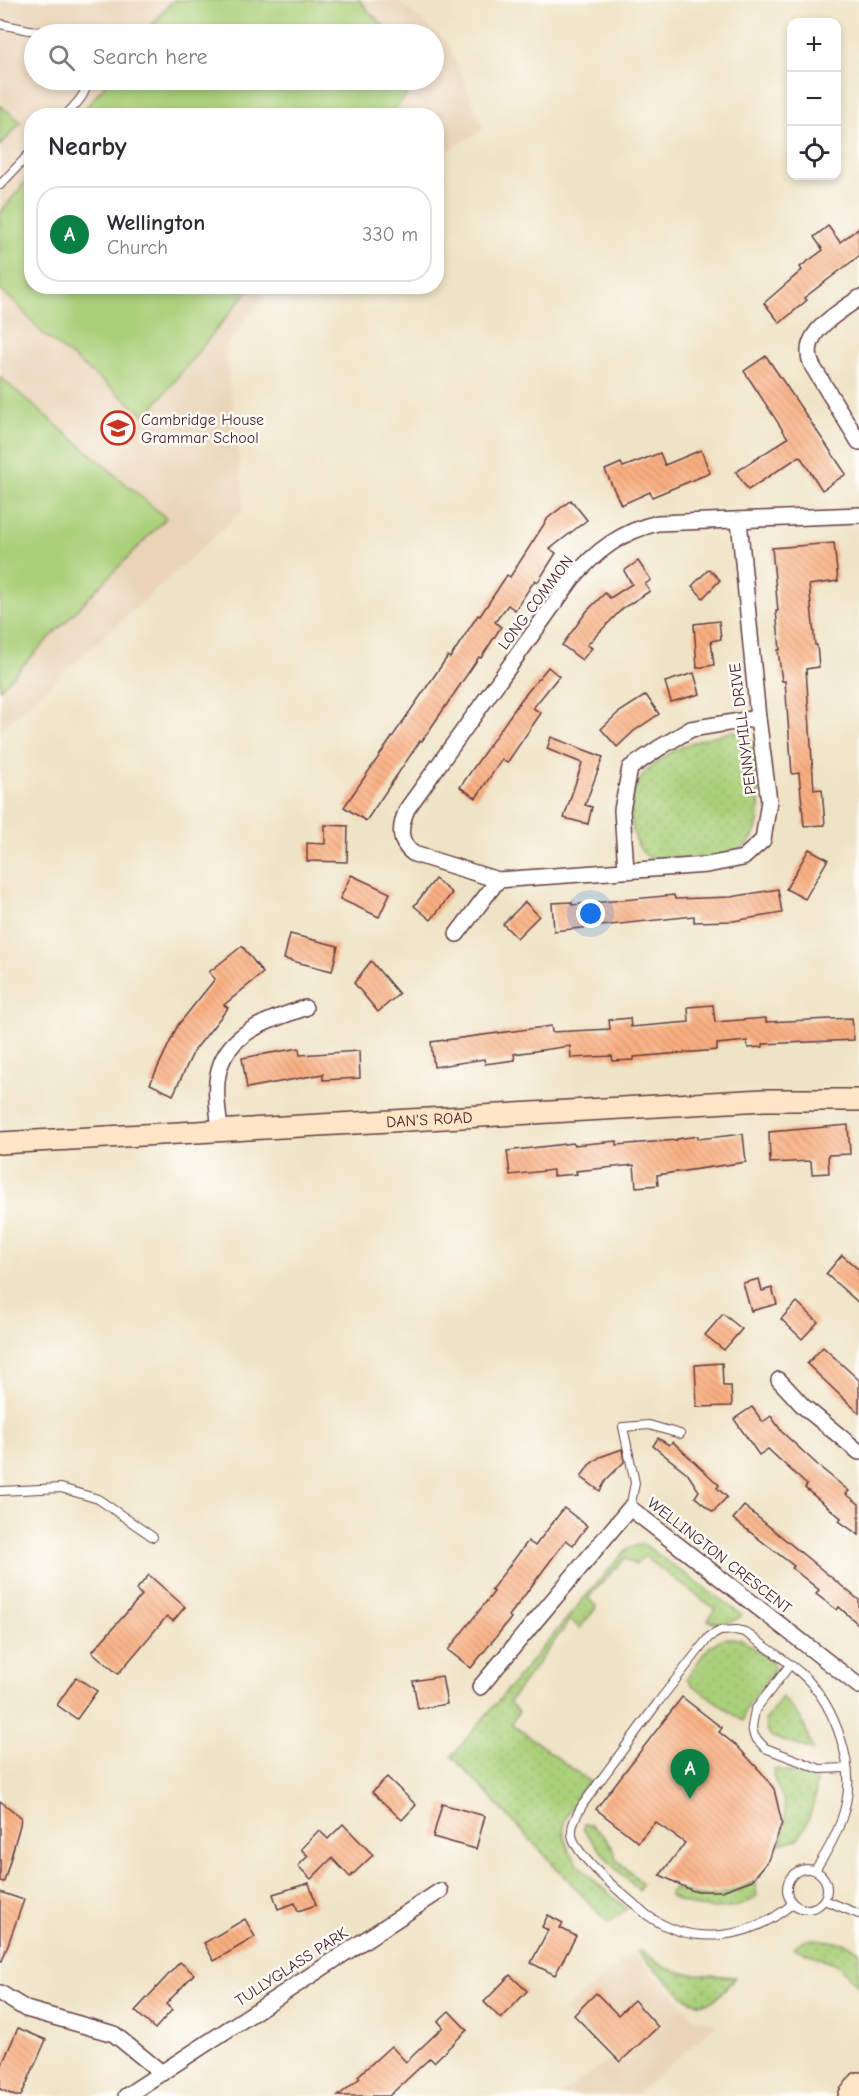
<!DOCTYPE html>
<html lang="en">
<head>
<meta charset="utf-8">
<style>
	:root { --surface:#fff; --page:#f7f7f7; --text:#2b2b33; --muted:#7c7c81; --line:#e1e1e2; --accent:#0b8043 }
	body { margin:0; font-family:"Comic Neue",sans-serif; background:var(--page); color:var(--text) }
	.controls { position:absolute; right:18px; top:18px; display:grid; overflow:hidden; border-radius:12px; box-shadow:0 3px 9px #0003 }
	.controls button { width:54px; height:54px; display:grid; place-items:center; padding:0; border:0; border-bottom:2px solid var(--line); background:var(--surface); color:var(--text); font:30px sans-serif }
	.you { position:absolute; left:591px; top:914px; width:21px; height:21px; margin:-15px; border:4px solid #fff; border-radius:50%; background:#1a73e8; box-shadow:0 0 0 9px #1a73e833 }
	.badge { display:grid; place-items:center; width:39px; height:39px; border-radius:50%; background:var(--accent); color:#fff; font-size:20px; font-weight:700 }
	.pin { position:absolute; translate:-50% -50px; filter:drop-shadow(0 2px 3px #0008) }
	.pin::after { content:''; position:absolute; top:32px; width:21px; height:18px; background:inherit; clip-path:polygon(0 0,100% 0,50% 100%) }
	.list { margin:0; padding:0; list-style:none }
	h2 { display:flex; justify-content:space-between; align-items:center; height:78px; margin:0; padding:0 24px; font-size:26px }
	h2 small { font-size:20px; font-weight:400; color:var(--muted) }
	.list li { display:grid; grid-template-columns:39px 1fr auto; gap:18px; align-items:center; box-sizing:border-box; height:96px; margin:0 12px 12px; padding:0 12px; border:2px solid var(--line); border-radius:24px }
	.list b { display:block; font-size:22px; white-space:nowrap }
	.list p { margin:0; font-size:20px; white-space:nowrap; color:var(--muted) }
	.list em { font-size:20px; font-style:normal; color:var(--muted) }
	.icon { flex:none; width:33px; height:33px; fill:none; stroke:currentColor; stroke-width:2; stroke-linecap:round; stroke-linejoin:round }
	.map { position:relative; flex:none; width:859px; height:2096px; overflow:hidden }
	.search { position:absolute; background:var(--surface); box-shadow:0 3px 9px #0003; left:24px; top:24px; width:420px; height:66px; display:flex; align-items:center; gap:15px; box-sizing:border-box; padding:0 21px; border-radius:33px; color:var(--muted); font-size:22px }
	.panel { position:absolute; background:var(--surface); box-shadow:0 3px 9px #0003; left:24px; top:108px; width:420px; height:186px; border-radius:24px }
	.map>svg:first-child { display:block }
	.built { fill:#e9d4b7; fill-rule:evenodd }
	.grass { fill:url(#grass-dots); stroke:#7a7852; stroke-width:1.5 }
	.park { fill:#abd07a; stroke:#7a7852; stroke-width:1.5 }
	.building { fill:url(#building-back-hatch) }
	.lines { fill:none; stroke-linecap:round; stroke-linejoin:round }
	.lane-casing { stroke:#633c42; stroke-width:10 }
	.street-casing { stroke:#633c42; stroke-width:18 }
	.secondary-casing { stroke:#633c42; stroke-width:24 }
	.lane { stroke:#fff; stroke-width:8 }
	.street { stroke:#fff; stroke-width:15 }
	.secondary { stroke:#fde5c5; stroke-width:21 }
	.labels { text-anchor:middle; stroke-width:5; stroke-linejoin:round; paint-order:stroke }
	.poi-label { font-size:16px; fill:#4a1f2b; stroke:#fdfcf7; text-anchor:start }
	.street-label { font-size:16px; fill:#4a1f2b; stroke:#fdfcf7 }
</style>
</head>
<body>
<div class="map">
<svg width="859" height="2096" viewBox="0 0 859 2096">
	<defs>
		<pattern id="grass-dots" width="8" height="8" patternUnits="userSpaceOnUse" patternTransform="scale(1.5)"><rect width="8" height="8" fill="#abd07a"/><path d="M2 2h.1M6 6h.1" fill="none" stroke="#95b26a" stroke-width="1.8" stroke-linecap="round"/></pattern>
		<pattern id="building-back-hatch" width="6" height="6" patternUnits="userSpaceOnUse" patternTransform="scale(1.5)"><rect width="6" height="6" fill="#f9af81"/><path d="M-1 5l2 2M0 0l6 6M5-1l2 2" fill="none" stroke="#d79670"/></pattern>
	</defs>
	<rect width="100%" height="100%" fill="#fdfcf7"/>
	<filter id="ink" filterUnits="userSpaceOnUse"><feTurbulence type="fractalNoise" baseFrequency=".0167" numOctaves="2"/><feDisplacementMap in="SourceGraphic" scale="12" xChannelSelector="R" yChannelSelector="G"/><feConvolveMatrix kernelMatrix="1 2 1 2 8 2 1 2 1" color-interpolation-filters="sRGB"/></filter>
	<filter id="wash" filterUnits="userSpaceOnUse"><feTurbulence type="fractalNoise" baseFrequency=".008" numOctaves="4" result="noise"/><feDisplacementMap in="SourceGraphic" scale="24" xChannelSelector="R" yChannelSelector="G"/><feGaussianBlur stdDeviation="1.35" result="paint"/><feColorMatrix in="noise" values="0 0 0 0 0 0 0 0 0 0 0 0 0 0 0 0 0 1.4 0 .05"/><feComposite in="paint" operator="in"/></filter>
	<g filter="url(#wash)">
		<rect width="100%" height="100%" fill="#efe3c5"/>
		<!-- built -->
		<g class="built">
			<path d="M0,0H397L448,43L484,129L437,157L436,116H32V286L270,287L225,348L245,509L0,730ZM34,34H434V80H34Z"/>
			<polygon points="633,1953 694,2018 717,2024 634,2096 559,2096 611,2058 564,2010"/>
		</g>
		<!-- grass -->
		<g class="grass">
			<path d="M734,731C743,735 751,738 754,748C757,756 756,767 757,776C759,802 766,835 738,851C721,860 676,860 655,862C640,854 635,841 632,825C621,763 686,741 734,731Z"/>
			<path d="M643,1544L742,1615C734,1623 718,1626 708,1620L715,1609L644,1556L635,1565L625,1558L588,1598L597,1607L580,1628L570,1620L509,1702L519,1712L511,1723L590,1782C583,1792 573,1802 568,1813C548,1852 603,1887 627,1909L608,1923L452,1756L585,1597L628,1548Z"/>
			<path d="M727,1638L741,1639L771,1661L774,1667L773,1673L746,1709L743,1721L691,1684L687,1678C697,1664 708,1641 727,1638Z"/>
			<polygon points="782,1697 802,1720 813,1750 772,1737 767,1732 765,1721"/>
			<path d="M774,1769H779L817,1781C815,1803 810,1820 798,1839L781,1844C785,1830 787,1815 783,1800C781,1791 770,1778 774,1769Z"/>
			<polygon points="584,1824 591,1825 604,1836 614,1850 616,1859 642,1883 639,1891 611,1864 583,1829"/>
			<path d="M755,1881L757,1896C733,1916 694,1910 669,1896L674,1888C680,1890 687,1893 693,1895C714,1899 737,1891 755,1881Z"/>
			<polygon points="814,1939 845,1943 859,1951 859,1987 837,1964 793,1948 802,1941"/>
			<path d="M640,1950L666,1968L683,1973L735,1977C722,1994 710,2012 687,1999L638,1953Z"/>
		</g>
		<!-- park -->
		<g class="park">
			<polygon points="173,0 360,0 370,13 393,34 145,34"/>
			<polygon points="109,80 419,80 390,115 80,115"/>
			<polygon points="0,105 21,122 0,146"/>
			<polygon points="31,175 32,286 251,287 146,416 42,333 15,302 0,290 0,213"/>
			<polygon points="0,377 166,518 0,689"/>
		</g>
		<g id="blocks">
			<!-- building -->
			<g class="building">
				<polygon points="828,226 840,242 859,228 859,256 804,298 807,300 780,323 764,303 802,270 800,267 823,250 814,237"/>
				<polygon points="766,356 846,474 822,490 800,456 748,490 736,472 788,438 744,371"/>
				<polygon points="701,450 710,473 652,497 650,492 621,505 605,470 621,463 623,467 660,453 665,465"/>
				<polygon points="571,500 587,520 550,549 556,553 538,582 535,580 515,610 508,605 495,622 501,627 481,658 479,657 422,741 420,741 366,821 344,807 448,656 450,658 478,615 480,616 507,575 510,577 548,518"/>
				<polygon points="834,543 838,581 809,585 815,645 817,645 819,667 806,669 814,790 822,789 825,825 804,826 799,773 792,774 785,681 782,681 778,650 780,650 776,611 778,611 772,548"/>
				<polygon points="638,561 651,580 645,584 650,591 623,608 587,645 592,648 582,660 562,645 587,611 605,593 610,598 632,584 624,571"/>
				<polygon points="709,569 720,580 703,598 692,586"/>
				<polygon points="719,621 721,639 711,641 714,665 697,668 694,624"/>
				<polygon points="548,667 559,676 533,708 541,713 507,763 502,759 476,798 460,787 521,700"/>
				<polygon points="694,673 700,694 671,702 665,682"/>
				<polygon points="646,695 659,714 634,731 617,747 601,729 618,713"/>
				<polygon points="551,737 603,757 585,805 592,807 588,824 564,818 582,763 547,749"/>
				<polygon points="325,825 348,826 347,862 307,861 307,843 325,844"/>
				<polygon points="809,849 828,859 805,899 786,889"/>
				<polygon points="351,875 390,893 379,917 340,899"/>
				<polygon points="435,879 452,893 431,920 414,906"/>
				<polygon points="778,889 782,913 733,921 694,922 694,916 554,931 552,903 572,902 572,905 674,895 675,899 731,897"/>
				<polygon points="525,902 539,916 517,938 503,924"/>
				<polygon points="290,934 338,946 332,971 284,959"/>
				<polygon points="242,946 263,973 224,1005 228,1008 194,1051 173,1095 150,1084 178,1025 215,979 209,972"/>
				<polygon points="371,961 399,994 378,1012 354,983"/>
				<polygon points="713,1005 715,1022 766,1018 766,1022 852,1018 854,1040 763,1044 763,1047 748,1048 747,1041 717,1044 717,1050 634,1057 634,1060 613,1061 612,1056 571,1058 570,1046 514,1054 515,1060 485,1064 484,1059 434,1067 431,1042 551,1026 552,1032 610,1029 609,1020 630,1018 631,1027 689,1022 688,1007"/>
				<polygon points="299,1048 300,1055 359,1051 360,1078 323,1080 323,1074 247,1088 242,1058"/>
				<polygon points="848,1125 850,1154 828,1155 829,1173 812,1174 811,1161 770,1163 769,1132"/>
				<polygon points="743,1134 746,1162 657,1175 658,1185 636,1187 634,1165 576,1171 577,1174 553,1176 553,1170 510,1175 507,1151 573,1143 574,1145 617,1141 617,1145 677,1140 677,1139 698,1136 698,1139"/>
				<polygon points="842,1255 859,1270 859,1303 826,1274"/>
				<polygon points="759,1279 762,1291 772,1288 777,1304 751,1311 743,1283"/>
				<polygon points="797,1302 818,1322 802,1339 781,1319"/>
				<polygon points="723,1314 742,1329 724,1350 705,1335"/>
				<polygon points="823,1347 859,1380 859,1413 807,1364"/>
				<polygon points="722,1363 723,1386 731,1386 732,1406 697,1407 695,1365"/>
				<polygon points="752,1407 763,1422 771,1416 782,1432 821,1468 849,1491 846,1494 859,1504 859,1535 839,1521 841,1518 805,1488 807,1485 768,1449 759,1455 734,1419"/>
				<polygon points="658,1438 669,1445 673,1442 719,1485 717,1488 727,1497 713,1512 695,1497 699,1491 687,1473 653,1446"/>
				<polygon points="622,1449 624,1462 606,1480 600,1491 581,1477 589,1465 600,1457"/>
				<polygon points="744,1506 859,1600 859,1625 839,1607 837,1610 816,1594 819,1590 792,1568 794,1566 733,1519"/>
				<polygon points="564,1508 587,1526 573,1545 566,1540 509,1616 511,1618 471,1668 448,1650 494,1592 491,1590 528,1541 535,1546"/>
				<polygon points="149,1575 185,1607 173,1621 167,1616 118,1674 92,1652 142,1595 136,1590"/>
				<polygon points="442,1676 447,1704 418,1709 413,1681"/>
				<polygon points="76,1677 97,1691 77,1719 57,1705"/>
				<polygon points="682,1697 722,1728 719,1732 738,1747 762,1773 774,1789 782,1823 769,1860 752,1880 722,1891 693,1891 660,1875 685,1843 655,1822 638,1842 596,1809"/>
				<polygon points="387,1777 416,1805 402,1820 372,1792"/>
				<polygon points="0,1801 21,1817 20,1825 4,1882 0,1881"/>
				<polygon points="442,1804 485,1816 476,1849 433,1837"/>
				<polygon points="343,1824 373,1855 350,1877 332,1858 311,1879 298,1866 308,1856 301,1849 319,1830 328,1839"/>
				<polygon points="309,1883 316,1905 298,1911 295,1903 278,1909 273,1894"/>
				<polygon points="0,1892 24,1900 2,1961 0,1961"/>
				<polygon points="548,1915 563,1923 560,1928 576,1936 555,1975 531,1963 548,1930 542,1927"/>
				<polygon points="245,1919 255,1937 214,1961 204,1943"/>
				<polygon points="180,1962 194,1974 166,2004 172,2010 155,2029 135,2011"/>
				<polygon points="510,1975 527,1991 501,2019 484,2002"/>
				<polygon points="596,1993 618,2015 634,2000 658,2027 620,2062 574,2015"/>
				<polygon points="449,2011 467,2030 434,2062 430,2058 389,2096 338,2096 360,2078 358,2076 391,2046 406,2062 443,2027 438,2021"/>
				<polygon points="18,2028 46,2040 21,2096 15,2096 0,2089 0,2069"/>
			</g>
		</g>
	</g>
	<g filter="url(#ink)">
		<use href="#blocks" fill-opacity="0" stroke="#633c42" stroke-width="1.5"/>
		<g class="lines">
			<!-- lane casing -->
			<g class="lane-casing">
				<g id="lane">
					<polyline points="0,24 49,34"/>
					<path d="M65,116C75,104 88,95 86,80"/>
					<polyline points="0,185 32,151"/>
					<polyline points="0,1491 61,1488 98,1499 153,1537"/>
					<polyline points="630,1508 635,1483 623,1427 649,1425 680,1434"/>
					<polyline points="790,1665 755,1710 752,1727 754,1736 765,1748 820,1769 846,1768"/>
					<circle cx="807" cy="1889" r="20"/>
					<polyline points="824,1900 859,1914"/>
					<path d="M792,1904C751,1939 693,1948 647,1915C629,1899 574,1857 572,1834C571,1823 578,1813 583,1804L659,1701L709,1637L720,1631L736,1630L745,1632C765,1647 789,1661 807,1679C835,1708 855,1764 846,1803C841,1827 828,1851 815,1870"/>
				</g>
			</g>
			<!-- street casing -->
			<g class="street-casing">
				<g id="street">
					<path d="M859,298C837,314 796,335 813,367L859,442"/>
					<path d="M739,520L758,718L769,801L763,840L743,858L707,865L498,880L414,854C397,842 400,826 407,809L572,579C596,551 622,531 658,523L859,515"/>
					<polyline points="626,870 622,810 630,768 659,748 691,729 758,718"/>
					<polyline points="457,934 498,880"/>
					<path d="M220,1130C218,1111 214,1089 219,1070C229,1031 272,1019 305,1008"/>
					<polyline points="779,1380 803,1406 859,1452"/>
					<polyline points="480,1687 630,1508 859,1686"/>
					<polyline points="0,1993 26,2009 114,2034 162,2073"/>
					<polyline points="126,2096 440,1891"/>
				</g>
			</g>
			<!-- secondary casing -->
			<g class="secondary-casing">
				<g id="secondary">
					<path id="s1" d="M0,1143L764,1100H859"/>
					<polyline points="849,2096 859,2083"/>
				</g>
			</g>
			<!-- lane -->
			<use href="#lane" class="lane"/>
			<!-- street -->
			<use href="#street" class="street"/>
			<!-- secondary -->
			<use href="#secondary" class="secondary"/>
		</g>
	</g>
	<!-- icons -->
	<defs>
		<g id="school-ring" transform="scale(1.725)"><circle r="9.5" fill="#fdfcf7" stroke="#c8321e" stroke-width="1.5"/><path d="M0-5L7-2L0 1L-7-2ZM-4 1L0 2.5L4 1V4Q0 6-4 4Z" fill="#c8321e"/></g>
	</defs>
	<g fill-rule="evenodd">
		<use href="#school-ring" x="118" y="428"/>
	</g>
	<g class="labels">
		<!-- poi labels -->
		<g class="poi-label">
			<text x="141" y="425">Cambridge House<tspan x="141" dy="18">Grammar School</tspan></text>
		</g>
		<!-- street labels -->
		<g class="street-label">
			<text transform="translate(535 602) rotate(-53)" y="6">LONG COMMON</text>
			<text transform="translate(742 729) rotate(-97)" y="6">PENNYHILL DRIVE</text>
			<text dy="6" stroke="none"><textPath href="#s1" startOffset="430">DAN'S ROAD</textPath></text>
			<text transform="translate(720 1555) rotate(38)" y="6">WELLINGTON CRESCENT</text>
			<text transform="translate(291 1966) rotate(-33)" y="6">TULLYGLASS PARK</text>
		</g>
	</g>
</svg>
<div class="controls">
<button>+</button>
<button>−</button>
<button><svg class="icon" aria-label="locate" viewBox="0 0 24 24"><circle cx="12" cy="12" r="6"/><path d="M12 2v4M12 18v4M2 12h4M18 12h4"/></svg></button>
</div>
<div class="you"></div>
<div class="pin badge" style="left:690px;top:1799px">A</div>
<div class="search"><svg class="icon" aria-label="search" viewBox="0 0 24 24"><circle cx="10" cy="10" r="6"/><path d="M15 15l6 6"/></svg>Search here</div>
<section class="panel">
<h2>Nearby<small></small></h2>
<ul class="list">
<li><span class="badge">A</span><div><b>Wellington</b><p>Church</p></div><em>330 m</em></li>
</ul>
</section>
</div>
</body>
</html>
